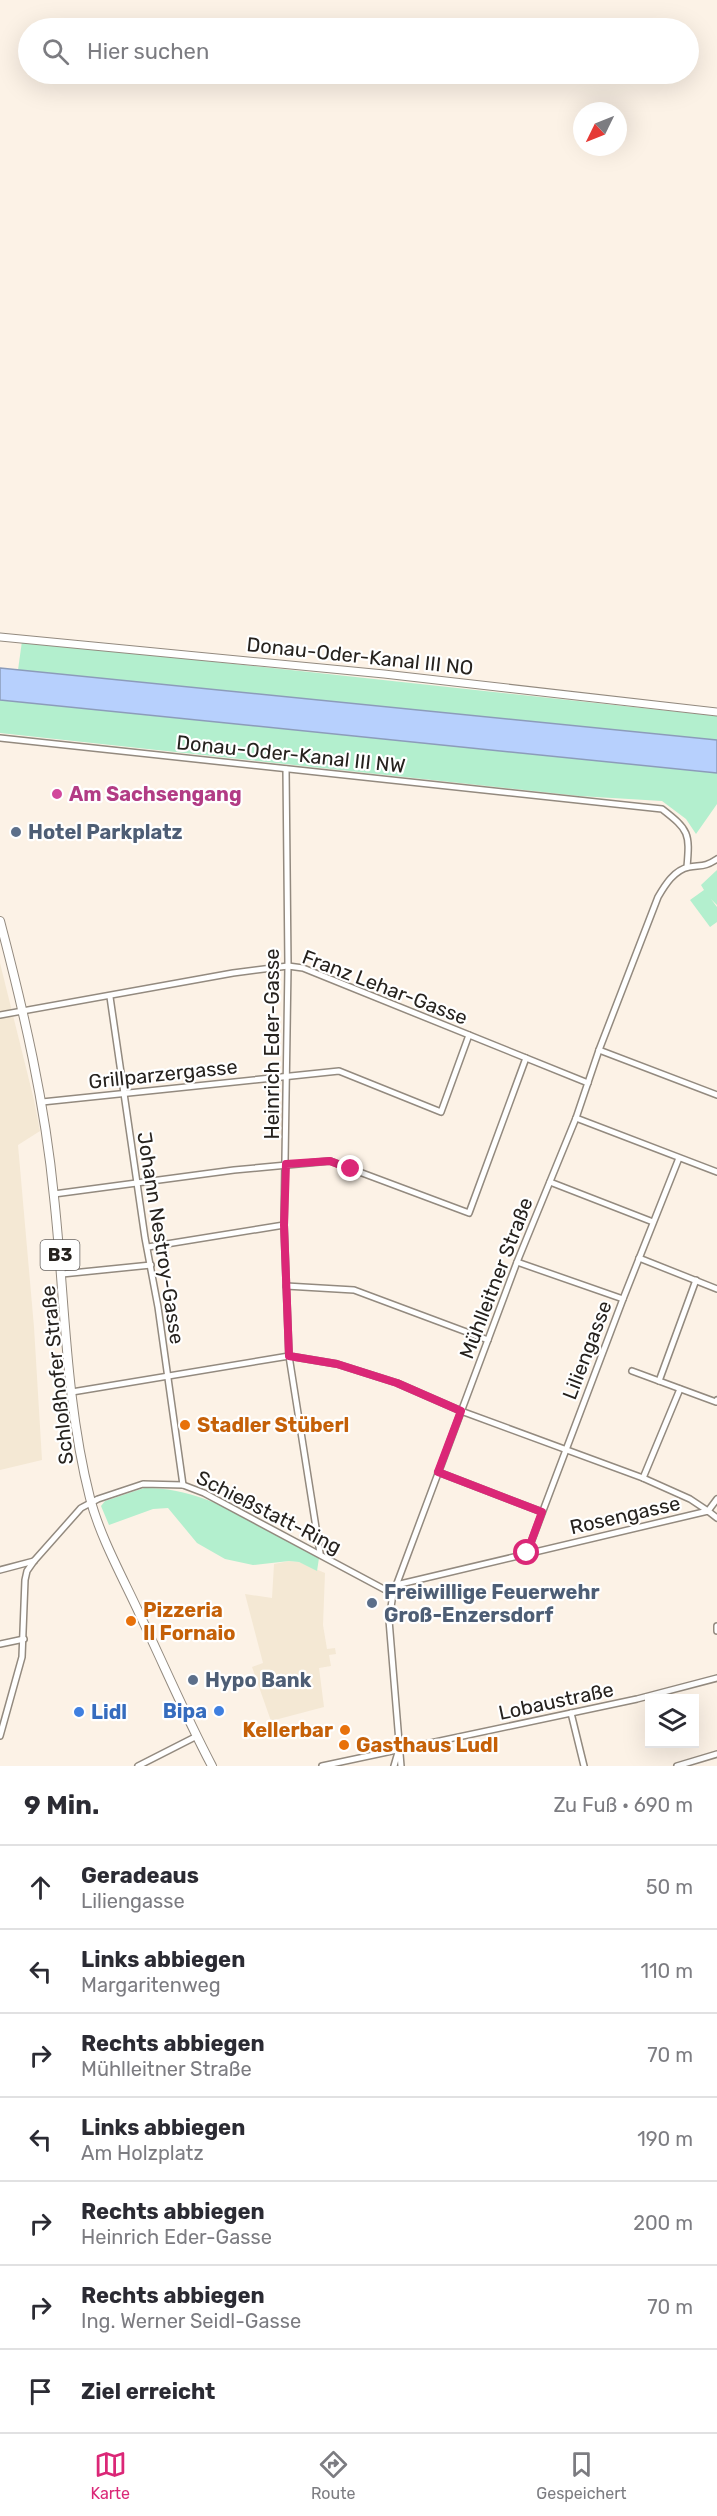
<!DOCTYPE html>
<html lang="de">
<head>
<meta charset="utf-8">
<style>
	:root { --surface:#fff; --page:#f2f2f3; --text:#2b2b33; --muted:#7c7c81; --line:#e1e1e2; --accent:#db2777 }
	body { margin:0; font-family:Rubik,sans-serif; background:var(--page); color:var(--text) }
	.controls { position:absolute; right:18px; bottom:18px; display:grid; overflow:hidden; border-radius:0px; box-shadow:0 6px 24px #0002 }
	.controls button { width:54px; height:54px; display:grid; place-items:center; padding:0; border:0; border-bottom:2px solid var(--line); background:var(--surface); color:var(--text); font:30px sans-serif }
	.compass { position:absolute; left:573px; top:102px; width:54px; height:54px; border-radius:50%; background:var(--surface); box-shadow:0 6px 24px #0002; rotate:227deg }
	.stop { position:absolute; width:18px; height:18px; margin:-14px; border:4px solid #db2777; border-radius:50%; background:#fff }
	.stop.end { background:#db2777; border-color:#fff; box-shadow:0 2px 6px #0008 }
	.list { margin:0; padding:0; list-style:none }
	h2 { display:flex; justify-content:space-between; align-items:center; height:78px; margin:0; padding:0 24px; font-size:26px }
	h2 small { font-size:20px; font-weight:400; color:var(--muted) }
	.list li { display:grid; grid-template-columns:39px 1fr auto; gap:18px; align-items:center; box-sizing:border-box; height:84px; padding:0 24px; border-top:2px solid var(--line) }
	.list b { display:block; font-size:22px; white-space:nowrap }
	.list p { margin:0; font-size:20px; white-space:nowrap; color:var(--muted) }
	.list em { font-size:20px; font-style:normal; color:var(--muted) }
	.icon { flex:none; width:33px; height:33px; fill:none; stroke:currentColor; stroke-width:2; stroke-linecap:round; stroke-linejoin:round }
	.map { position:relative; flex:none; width:717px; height:1766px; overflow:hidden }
	.search { position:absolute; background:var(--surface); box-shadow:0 6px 24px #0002; left:18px; right:18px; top:18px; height:66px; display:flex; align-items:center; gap:15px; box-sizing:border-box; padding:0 21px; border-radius:33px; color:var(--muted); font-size:22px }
	.sheet { height:666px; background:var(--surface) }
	nav { display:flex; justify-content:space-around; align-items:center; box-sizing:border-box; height:84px; border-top:2px solid var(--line); background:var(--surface); font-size:16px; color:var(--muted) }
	nav a { display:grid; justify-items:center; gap:3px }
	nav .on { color:var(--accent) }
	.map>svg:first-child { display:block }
	.education { fill:#f4e8d4 }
	.green { fill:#b3efce }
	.water { fill:#b7d0fd; stroke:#8c9cba; stroke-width:1.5 }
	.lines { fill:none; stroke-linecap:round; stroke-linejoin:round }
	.street-casing { stroke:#938a7f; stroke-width:8 }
	.secondary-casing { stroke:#938a7f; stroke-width:9 }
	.primary-casing { stroke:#938a7f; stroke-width:10 }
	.street { stroke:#fff; stroke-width:5 }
	.secondary { stroke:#fff; stroke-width:7 }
	.primary { stroke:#fff; stroke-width:8 }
	.route { stroke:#db2777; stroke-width:8 }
	.hotel-dot { fill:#d1479c; stroke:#fff; stroke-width:2 }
	.service-dot { fill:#5c6f8a; stroke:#fff; stroke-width:2 }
	.food-dot { fill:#e8710a; stroke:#fff; stroke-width:2 }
	.shop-dot { fill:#3f7fe0; stroke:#fff; stroke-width:2 }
	.labels { text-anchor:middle; stroke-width:4.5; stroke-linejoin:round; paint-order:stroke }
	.shield { fill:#fff; stroke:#676462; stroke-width:1.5 }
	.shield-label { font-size:18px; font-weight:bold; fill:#26221e }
	.street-label { font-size:20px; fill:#26221e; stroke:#fff }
	.hotel-label { font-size:20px; font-weight:bold; fill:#b23c85; stroke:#fff; text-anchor:start }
	.service-label { font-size:20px; font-weight:bold; fill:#4e5e75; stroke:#fff; text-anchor:start }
	.food-label { font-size:20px; font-weight:bold; fill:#c56008; stroke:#fff; text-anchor:start }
	.shop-label { font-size:20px; font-weight:bold; fill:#366cbe; stroke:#fff; text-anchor:end }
</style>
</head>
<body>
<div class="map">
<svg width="717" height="1766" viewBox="0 0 717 1766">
	<rect width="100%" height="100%" fill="#fcf2e6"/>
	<!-- education -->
	<g class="education">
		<polygon points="0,963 34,1100 40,1131 18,1145 34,1327 42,1460 0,1470"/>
		<polygon points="289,1561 299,1562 325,1573 323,1625 327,1649 335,1648 336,1654 329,1655 331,1666 319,1668 324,1707 271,1721 252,1667 263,1663 245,1594 272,1598 274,1564"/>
	</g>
	<!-- green -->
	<g class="green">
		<polygon points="22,641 717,716 717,740 18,670"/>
		<polygon points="0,700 717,773 717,804 696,834 686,819 662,801 579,796 0,733"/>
		<polygon points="717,870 717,905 711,899 717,907 717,922 710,927 690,900 704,890 701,885"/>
		<path d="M144,1488C208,1487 264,1529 319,1558L317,1571L299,1562L289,1561L253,1565L225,1559L197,1543L168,1508L153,1509L109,1525L101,1506L105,1501Z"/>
	</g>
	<!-- water -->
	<polygon class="water" points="0,668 717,740 717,773 0,700"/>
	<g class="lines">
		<!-- street casing -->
		<g class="street-casing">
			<g id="street">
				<path d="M0,738L662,809C689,830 690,833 687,867"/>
				<polyline points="286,769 288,966 284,1225 289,1356 320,1553"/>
				<polyline points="110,997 145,1238 158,1307 183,1485"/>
				<polyline points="0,1015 233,973 288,966 303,968 588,1083"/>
				<polyline points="599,1050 717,1095"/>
				<polyline points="42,1102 339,1071 441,1112 469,1035"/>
				<polyline points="576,1118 717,1172"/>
				<polyline points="550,1182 653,1222"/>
				<polyline points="54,1194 234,1170 330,1161 469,1213 526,1058"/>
				<polyline points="148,1247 284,1225"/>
				<polyline points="639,1258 717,1289"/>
				<polyline points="517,1262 623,1299"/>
				<polyline points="62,1274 151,1265"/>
				<polyline points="286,1286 354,1290 488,1340"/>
				<polyline points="632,1371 716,1402 717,1400"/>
				<polyline points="659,1381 696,1280"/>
				<polyline points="680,1389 643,1478 690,1499 708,1511 717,1499"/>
				<polyline points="72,1392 289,1356 337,1364 397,1383 461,1411 643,1478"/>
				<polyline points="438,1472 542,1512"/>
				<polyline points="527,1553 623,1299 679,1158"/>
				<polyline points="0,1570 34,1561"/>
				<polyline points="396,1585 708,1511 717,1518"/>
				<polyline points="717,1626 717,1631"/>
				<polyline points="0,1644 24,1639"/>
				<polyline points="571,1713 584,1766"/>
				<polyline points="0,1736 22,1657 25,1580 27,1571 34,1561 81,1508 98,1499 143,1484 183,1485 204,1493 393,1594"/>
				<polyline points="138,1766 197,1736"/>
				<polyline points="322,1766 637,1699 717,1678"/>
				<polyline points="394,1766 399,1749"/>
				<path d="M401,1766L389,1620L393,1594L517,1262L576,1118L599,1050L658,897C665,885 674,870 689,867C702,865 705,867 717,859"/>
				<polyline points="677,1766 717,1754"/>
			</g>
		</g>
		<!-- secondary casing -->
		<g class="secondary-casing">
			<polyline id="secondary" points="0,637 384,674 717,712"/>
		</g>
		<!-- primary casing -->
		<g class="primary-casing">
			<path id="primary" d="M0,921C24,1012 45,1103 54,1197C65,1297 65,1400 90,1498C100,1537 123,1578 140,1615C164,1665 186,1717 212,1766"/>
		</g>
		<!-- street -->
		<use href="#street" class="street"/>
		<!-- secondary -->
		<use href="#secondary" class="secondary"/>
		<!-- primary -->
		<use href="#primary" class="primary"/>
	</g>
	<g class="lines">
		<!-- route -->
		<polyline class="route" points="351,1169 330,1161 286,1164 284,1225 289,1356 337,1364 397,1383 461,1411 438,1472 542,1512 527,1553"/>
	</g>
	<!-- markers -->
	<circle class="hotel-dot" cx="57" cy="794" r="6"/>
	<g class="service-dot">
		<circle cx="16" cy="832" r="6"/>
		<circle cx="372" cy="1603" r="6"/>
		<circle cx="193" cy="1680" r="6"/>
	</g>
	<g class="food-dot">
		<circle cx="185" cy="1425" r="6"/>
		<circle cx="131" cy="1621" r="6"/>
		<circle cx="345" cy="1730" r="6"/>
		<circle cx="344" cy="1745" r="6"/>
	</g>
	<g class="shop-dot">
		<circle cx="219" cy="1711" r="6"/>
		<circle cx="79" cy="1712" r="6"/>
	</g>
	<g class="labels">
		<!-- shield labels -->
		<rect class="shield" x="40.5" y="1240" width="39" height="30" rx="4.5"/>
		<g class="shield-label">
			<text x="60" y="1261">B3</text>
		</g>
		<!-- street labels -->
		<g class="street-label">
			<text transform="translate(360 656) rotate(6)" y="7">Donau-Oder-Kanal III NO</text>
			<text transform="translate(291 754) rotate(6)" y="7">Donau-Oder-Kanal III NW</text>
			<text transform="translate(385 987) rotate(21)" y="7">Franz Lehar-Gasse</text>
			<text transform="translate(272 1044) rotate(-90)" y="7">Heinrich Eder-Gasse</text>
			<text transform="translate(163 1074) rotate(-6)" y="7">Grillparzergasse</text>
			<text transform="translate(161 1238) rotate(81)" y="7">Johann Nestroy-Gasse</text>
			<text transform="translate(496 1278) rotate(-69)" y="7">Mühlleitner Straße</text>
			<text transform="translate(587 1350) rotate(-69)" y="7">Liliengasse</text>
			<text transform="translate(57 1375) rotate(-96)" y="7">Schloßhofer Straße</text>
			<text transform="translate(269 1512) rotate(27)" y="7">Schießstatt-Ring</text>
			<text transform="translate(625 1515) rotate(-13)" y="7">Rosengasse</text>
			<text transform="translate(556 1701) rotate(-12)" y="7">Lobaustraße</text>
		</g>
		<!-- hotel labels -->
		<g class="hotel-label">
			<text x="69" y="801">Am Sachsengang</text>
		</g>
		<!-- service labels -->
		<g class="service-label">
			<text x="28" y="839">Hotel Parkplatz</text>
			<text x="384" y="1599">Freiwillige Feuerwehr<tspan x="384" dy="23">Groß-Enzersdorf</tspan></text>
			<text x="205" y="1687">Hypo Bank</text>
		</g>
		<!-- food labels -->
		<g class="food-label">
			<text x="197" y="1432">Stadler Stüberl</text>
			<text x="143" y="1617">Pizzeria<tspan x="143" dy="23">Il Fornaio</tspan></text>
			<text x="333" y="1737" text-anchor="end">Kellerbar</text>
			<text x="356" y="1752">Gasthaus Ludl</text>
		</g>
		<!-- shop labels -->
		<g class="shop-label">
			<text x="207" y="1718">Bipa</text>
			<text x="91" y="1719" text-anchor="start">Lidl</text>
		</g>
	</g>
</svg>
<div class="controls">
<button><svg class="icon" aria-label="layers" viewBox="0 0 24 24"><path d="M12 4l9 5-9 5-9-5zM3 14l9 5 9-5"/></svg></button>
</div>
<svg class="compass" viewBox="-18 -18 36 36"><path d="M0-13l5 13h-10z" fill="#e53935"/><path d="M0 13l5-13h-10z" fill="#7c7c81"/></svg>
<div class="stop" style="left:527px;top:1553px"></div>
<div class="stop end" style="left:351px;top:1169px"></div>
<div class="search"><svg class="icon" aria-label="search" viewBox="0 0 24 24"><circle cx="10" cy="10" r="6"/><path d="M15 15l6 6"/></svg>Hier suchen</div>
</div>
<section class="sheet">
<h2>9 Min.<small>Zu Fuß · 690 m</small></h2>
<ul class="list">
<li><svg class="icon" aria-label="ahead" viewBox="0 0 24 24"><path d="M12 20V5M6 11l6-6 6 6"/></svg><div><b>Geradeaus</b><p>Liliengasse</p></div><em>50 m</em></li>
<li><svg class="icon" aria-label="left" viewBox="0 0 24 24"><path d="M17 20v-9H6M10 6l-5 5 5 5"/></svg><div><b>Links abbiegen</b><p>Margaritenweg</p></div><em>110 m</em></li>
<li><svg class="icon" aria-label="right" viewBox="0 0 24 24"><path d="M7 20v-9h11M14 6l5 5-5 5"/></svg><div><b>Rechts abbiegen</b><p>Mühlleitner Straße</p></div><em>70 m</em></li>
<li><svg class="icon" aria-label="left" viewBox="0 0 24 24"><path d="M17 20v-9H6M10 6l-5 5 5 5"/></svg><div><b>Links abbiegen</b><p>Am Holzplatz</p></div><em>190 m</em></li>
<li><svg class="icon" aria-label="right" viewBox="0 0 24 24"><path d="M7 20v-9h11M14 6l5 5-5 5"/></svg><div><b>Rechts abbiegen</b><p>Heinrich Eder-Gasse</p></div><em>200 m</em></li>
<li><svg class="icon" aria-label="right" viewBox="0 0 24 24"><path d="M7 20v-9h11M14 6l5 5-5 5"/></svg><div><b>Rechts abbiegen</b><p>Ing. Werner Seidl-Gasse</p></div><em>70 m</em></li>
<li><svg class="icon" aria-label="arrive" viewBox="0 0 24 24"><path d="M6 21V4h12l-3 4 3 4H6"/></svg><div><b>Ziel erreicht</b></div></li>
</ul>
</section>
<nav>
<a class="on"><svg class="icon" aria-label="map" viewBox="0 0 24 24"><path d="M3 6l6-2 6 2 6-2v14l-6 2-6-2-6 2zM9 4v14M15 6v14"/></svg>Karte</a>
<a><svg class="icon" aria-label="directions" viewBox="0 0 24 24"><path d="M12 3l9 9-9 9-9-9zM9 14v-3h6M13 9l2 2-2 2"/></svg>Route</a>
<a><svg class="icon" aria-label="saved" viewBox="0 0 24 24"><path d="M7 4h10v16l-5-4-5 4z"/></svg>Gespeichert</a>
</nav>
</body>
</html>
